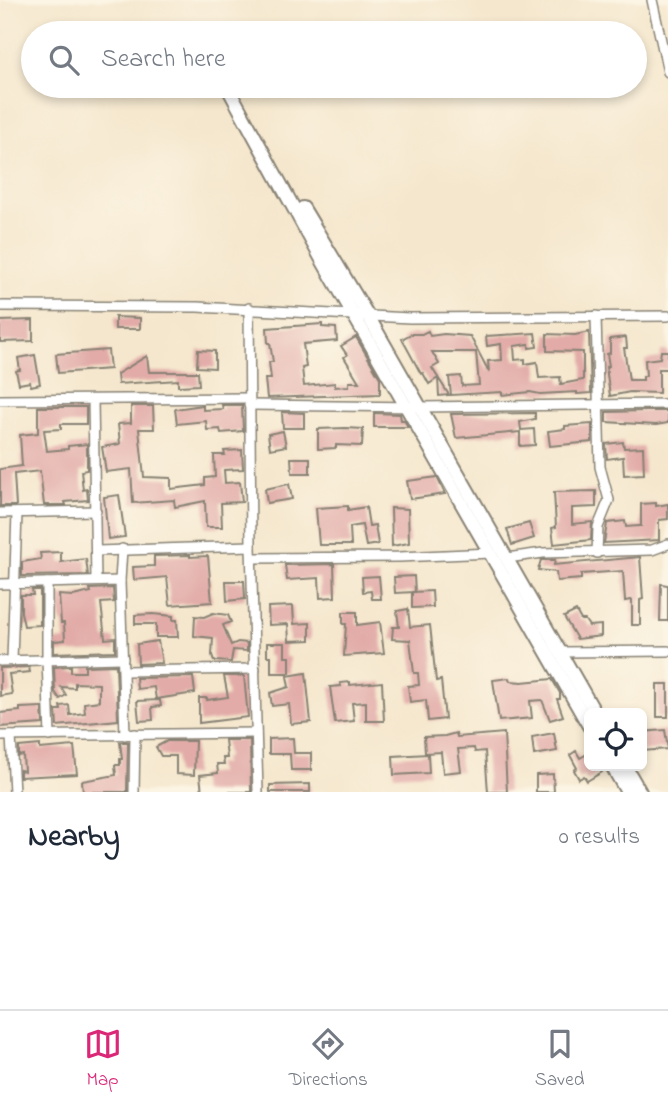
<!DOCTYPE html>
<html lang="en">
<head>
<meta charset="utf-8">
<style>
	:root { --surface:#fff; --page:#f2f2f3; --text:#1f2937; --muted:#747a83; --line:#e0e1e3; --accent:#db2777 }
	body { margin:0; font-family:"Indie Flower",sans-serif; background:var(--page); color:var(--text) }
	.controls { position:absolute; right:21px; bottom:21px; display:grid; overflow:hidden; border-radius:10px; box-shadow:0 4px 10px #0003 }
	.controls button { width:63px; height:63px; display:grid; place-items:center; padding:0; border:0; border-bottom:2px solid var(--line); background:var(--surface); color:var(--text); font:35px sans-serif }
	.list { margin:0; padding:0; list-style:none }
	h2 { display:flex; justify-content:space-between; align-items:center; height:91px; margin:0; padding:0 28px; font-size:30px }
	h2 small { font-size:23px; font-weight:400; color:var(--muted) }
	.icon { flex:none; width:38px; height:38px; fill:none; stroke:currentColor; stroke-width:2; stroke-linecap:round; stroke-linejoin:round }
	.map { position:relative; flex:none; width:668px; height:792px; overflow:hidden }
	.search { position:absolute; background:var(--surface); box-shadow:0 4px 10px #0003; left:21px; right:21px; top:21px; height:77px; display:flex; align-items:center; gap:18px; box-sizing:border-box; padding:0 24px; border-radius:38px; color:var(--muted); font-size:26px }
	.sheet { height:217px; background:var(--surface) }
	nav { display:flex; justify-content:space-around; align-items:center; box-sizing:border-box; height:98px; border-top:2px solid var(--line); background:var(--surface); font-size:19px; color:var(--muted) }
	nav a { display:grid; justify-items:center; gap:4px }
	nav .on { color:var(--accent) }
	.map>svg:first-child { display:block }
	.building { fill:#e2aba8 }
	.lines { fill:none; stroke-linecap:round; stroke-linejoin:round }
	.street-casing { stroke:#888274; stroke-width:12 }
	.secondary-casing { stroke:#888274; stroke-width:16 }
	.street { stroke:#fff; stroke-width:9 }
	.secondary { stroke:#fff; stroke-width:12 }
</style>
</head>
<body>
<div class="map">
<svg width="668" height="792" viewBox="0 0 668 792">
	<rect width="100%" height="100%" fill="#fcf5e5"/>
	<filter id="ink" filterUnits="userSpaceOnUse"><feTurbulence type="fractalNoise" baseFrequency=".0143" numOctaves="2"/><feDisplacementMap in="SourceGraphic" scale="14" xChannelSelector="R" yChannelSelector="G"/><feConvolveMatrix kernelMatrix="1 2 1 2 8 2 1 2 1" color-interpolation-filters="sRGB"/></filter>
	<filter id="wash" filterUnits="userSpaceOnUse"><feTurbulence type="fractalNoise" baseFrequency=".00686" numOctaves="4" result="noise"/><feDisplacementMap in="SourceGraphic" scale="28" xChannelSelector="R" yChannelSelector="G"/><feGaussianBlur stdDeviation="1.57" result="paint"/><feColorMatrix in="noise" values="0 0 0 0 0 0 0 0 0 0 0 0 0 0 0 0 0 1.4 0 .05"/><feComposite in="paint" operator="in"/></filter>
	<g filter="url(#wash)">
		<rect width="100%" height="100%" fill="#f5e7cd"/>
		<g id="blocks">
			<!-- building -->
			<g class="building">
				<polygon points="115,317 140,318 140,329 115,329"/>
				<polygon points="33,320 33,341 0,342 0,321"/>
				<polygon points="322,324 322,327 336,328 337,341 303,344 306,367 302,368 304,386 335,383 335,387 349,386 349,382 359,382 344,357 347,355 341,346 356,337 380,378 380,394 267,398 265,379 271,379 269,362 273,362 270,343 268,343 267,328"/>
				<polygon points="428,331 430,336 444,334 470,336 489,372 488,361 502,360 501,344 487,346 486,336 535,333 537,347 529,348 529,344 514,346 515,360 525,359 525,364 537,362 539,378 560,377 561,384 583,380 583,352 547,351 547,334 575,335 589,332 591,393 577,394 577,392 540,394 530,392 502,395 502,392 451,395 449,377 461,376 462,386 479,385 476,352 432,352 439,364 432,368 449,395 439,396 438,378 429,384 423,373 421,374 402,339 411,334 422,334"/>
				<polygon points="626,337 627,348 624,348 629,380 643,380 643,376 646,376 645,360 660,358 661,351 668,351 668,369 659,369 659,393 630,392 610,396 606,367 609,366 607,354 610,353 610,339"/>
				<polygon points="108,350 110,369 58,373 56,354"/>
				<polygon points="198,350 215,351 215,368 197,367"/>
				<polygon points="35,355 40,384 31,386 30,382 19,384 16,371 20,370 18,358"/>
				<polygon points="147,356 149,372 198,372 199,385 178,386 178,380 118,384 117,374"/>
				<polygon points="203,405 203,410 223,409 222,405 242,405 243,431 221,433 220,429 207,430 206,421 177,424 175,409"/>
				<polygon points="131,406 153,406 154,429 139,429 144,477 171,478 171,489 205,485 205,478 215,477 214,455 225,455 224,451 242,450 243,469 224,470 225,483 240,482 242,502 221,503 222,527 206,527 205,501 175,507 174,500 133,503 131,469 106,472 102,447 120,444 118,424 131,423"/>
				<polygon points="38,407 86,407 86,424 61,424 61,429 44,430 47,451 68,449 68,446 87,444 87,470 81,471 83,490 87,489 88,500 65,502 66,505 44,505 40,471 14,474 16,506 0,506 0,469 22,466 20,435 38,433"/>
				<polygon points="647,411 668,411 668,423 656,425 606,422 606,412"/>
				<polygon points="282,412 304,413 304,428 283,428"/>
				<polygon points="374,413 400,414 401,420 404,420 408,427 374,427"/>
				<polygon points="535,413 535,419 520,422 521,430 534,429 535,445 520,446 520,432 456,438 451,414"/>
				<polygon points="592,424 592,442 550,446 548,431 565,429 565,426"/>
				<polygon points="345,428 363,429 362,446 336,445 336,448 318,449 318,429"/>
				<polygon points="283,431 286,446 270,449 268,434"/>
				<polygon points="623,442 624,448 643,447 644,474 624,475 623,457 607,459 606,444"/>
				<polygon points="291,458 310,458 310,473 292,473"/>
				<polygon points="437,477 445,494 410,499 407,481"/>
				<polygon points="289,484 292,499 267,503 265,489"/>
				<polygon points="596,491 596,507 572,508 572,524 592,522 591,540 554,544 552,528 556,527 554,492"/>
				<polygon points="119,495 125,537 108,539 104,497"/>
				<polygon points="656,503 656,506 668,504 668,519 659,520 659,540 604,543 607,523 625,521 626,527 639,526 641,526 641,504"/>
				<polygon points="348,506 348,510 366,507 369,526 375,525 378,544 366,546 362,525 350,527 351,545 319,545 316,508"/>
				<polygon points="391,508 408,509 409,543 392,546"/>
				<polygon points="529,523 534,538 512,545 507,529"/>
				<polygon points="61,552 61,562 86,559 88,575 22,576 22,562 41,559 40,553"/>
				<polygon points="190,555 190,557 208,556 212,602 170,605 167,577 134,580 133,567 154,566 154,556"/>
				<polygon points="640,557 643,599 640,600 640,625 632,625 632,600 625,601 623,571 581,574 581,579 557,581 556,572 538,570 541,560 555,560 554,565"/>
				<polygon points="334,564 335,597 320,598 319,578 287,580 285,565"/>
				<polygon points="379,576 381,599 372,599 371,591 363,592 362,577"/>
				<polygon points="414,576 415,592 395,593 394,577"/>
				<polygon points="226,581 244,581 245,599 227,601"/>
				<polygon points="661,584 668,585 668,621 660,621"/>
				<polygon points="113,588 114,602 101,603 105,639 115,638 115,651 54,653 54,641 65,640 64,623 61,623 59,595 73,596 91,592 90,589"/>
				<polygon points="32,590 40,590 40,625 24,626 21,612 21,595 33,595"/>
				<polygon points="432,591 433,607 412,608 412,592"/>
				<polygon points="293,606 294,624 310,623 310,640 289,641 288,624 269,625 268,607"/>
				<polygon points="408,609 410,627 430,625 436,681 441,680 445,719 428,721 426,700 410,702 408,686 419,685 418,673 414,673 410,640 392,639 393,627 399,627 397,611"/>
				<polygon points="576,611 581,620 585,620 589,626 601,625 601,636 577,639 564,617"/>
				<polygon points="343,612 357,612 357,625 380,622 384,653 344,656 346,624 343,624"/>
				<polygon points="213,613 228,615 231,622 223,625 231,645 238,642 247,643 247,651 233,650 231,662 214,661 212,655 213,638 194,636 195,616 204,617"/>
				<polygon points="153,614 173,616 173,620 177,620 178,637 156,637 156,624 135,624 135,615"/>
				<polygon points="158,641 162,663 138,664 137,644"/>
				<polygon points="267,643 285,643 285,657 290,657 290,673 271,673 271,656 267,656"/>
				<polygon points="116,665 118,720 57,726 56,710 61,710 60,706 69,705 70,715 85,713 84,703 99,701 99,684 75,683 75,688 61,687 66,695 60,699 55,692 54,667 71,666 71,672 85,672 85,666"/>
				<polygon points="29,667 30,672 9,674 12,694 0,696 0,668"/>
				<polygon points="306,673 311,722 291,724 289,704 272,706 270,693 289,687 287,676"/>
				<polygon points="224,676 244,676 248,717 199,723 199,698 207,698 207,700 228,697"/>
				<polygon points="193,677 195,693 156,699 154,687 137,689 136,678"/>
				<polygon points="509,678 510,681 522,682 552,679 560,693 560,699 557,699 563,716 550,720 542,700 530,701 532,718 499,721 493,680"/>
				<polygon points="350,682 350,685 382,682 384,721 366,721 366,702 352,703 354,721 335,723 330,687 341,686 340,683"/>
				<rect x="657" y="684" width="11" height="33"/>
				<polygon points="160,700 161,706 152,707 153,720 139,721 137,701"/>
				<polygon points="42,707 43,724 0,727 0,713 20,711 20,708"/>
				<polygon points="665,730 668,749 642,751 642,732"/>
				<polygon points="456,733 457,737 504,733 507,792 488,792 485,751 475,752 474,748 458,749 461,771 443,773 441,752 425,753 424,737 445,736"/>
				<polygon points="554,733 557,751 534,755 532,737"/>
				<polygon points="293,738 294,753 311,753 311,770 291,770 290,754 269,754 269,739"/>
				<polygon points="225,740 250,740 251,792 202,792 200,775 218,773 217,764 224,764 223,758 227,758"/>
				<polygon points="167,741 195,741 194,775 176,774 176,756 161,756 156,747"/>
				<polygon points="120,742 128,742 127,792 83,792 82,781 116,775 115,765 120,765 120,759 122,759"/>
				<polygon points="40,745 40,749 74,746 77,774 20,777 20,770 24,771 23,755 19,756 19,747"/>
				<polygon points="576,751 580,758 589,753 589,766 599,766 602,772 587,781 584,776 579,779 574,770 577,768 570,755"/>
				<polygon points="428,754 429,773 394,775 393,756"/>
				<polygon points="553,774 554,792 536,792 536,775"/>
				<polygon points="310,784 310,792 270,792 270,785"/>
			</g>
		</g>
	</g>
	<g filter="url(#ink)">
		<use href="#blocks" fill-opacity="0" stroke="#888274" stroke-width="2"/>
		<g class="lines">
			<!-- street casing -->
			<g class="street-casing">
				<g id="street">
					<polyline points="652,0 668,72"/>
					<polyline points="0,306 197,307 410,318 668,316"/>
					<polyline points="249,308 251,546 258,792"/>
					<polyline points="596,316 600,467 609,500 598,527 597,553"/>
					<polyline points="0,400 249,398"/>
					<polyline points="93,400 96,581"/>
					<polyline points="249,405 421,407 668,404"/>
					<polyline points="0,513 96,511"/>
					<polyline points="97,551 251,546"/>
					<polyline points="252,558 399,557 491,553"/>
					<polyline points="507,558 543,553 652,550 668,544"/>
					<polyline points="120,581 122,549"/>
					<polyline points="47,583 47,660 50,736"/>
					<polyline points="0,584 120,581 125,735"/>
					<polyline points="561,652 668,651"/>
					<polyline points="12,660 17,513"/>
					<polyline points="0,661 123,658"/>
					<polyline points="124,671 255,669"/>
					<polyline points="0,736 256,733"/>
					<polyline points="11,736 14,792"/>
					<polyline points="134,792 135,734"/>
				</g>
			</g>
			<!-- secondary casing -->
			<g class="secondary-casing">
				<g id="secondary">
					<polyline points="227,86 321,258 589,726"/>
					<polyline points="303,208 368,316 595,713"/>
					<polyline points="612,766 627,792"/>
					<polyline points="625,766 640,792"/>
				</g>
			</g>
			<!-- street -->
			<use href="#street" class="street"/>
			<!-- secondary -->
			<use href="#secondary" class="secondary"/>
		</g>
	</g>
</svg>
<div class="controls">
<button><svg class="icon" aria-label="locate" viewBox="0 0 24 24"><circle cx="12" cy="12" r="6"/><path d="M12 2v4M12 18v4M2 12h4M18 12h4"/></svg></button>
</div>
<div class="search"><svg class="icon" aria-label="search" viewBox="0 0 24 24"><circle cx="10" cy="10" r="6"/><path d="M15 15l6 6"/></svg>Search here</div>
</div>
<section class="sheet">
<h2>Nearby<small>0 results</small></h2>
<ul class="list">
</ul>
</section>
<nav>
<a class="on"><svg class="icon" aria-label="map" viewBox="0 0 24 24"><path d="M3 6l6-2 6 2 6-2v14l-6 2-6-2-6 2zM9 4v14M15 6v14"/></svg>Map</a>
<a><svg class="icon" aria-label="directions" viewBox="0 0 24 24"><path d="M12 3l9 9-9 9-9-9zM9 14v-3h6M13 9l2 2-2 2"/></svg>Directions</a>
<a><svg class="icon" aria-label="saved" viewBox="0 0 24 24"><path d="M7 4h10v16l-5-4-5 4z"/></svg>Saved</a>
</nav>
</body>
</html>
